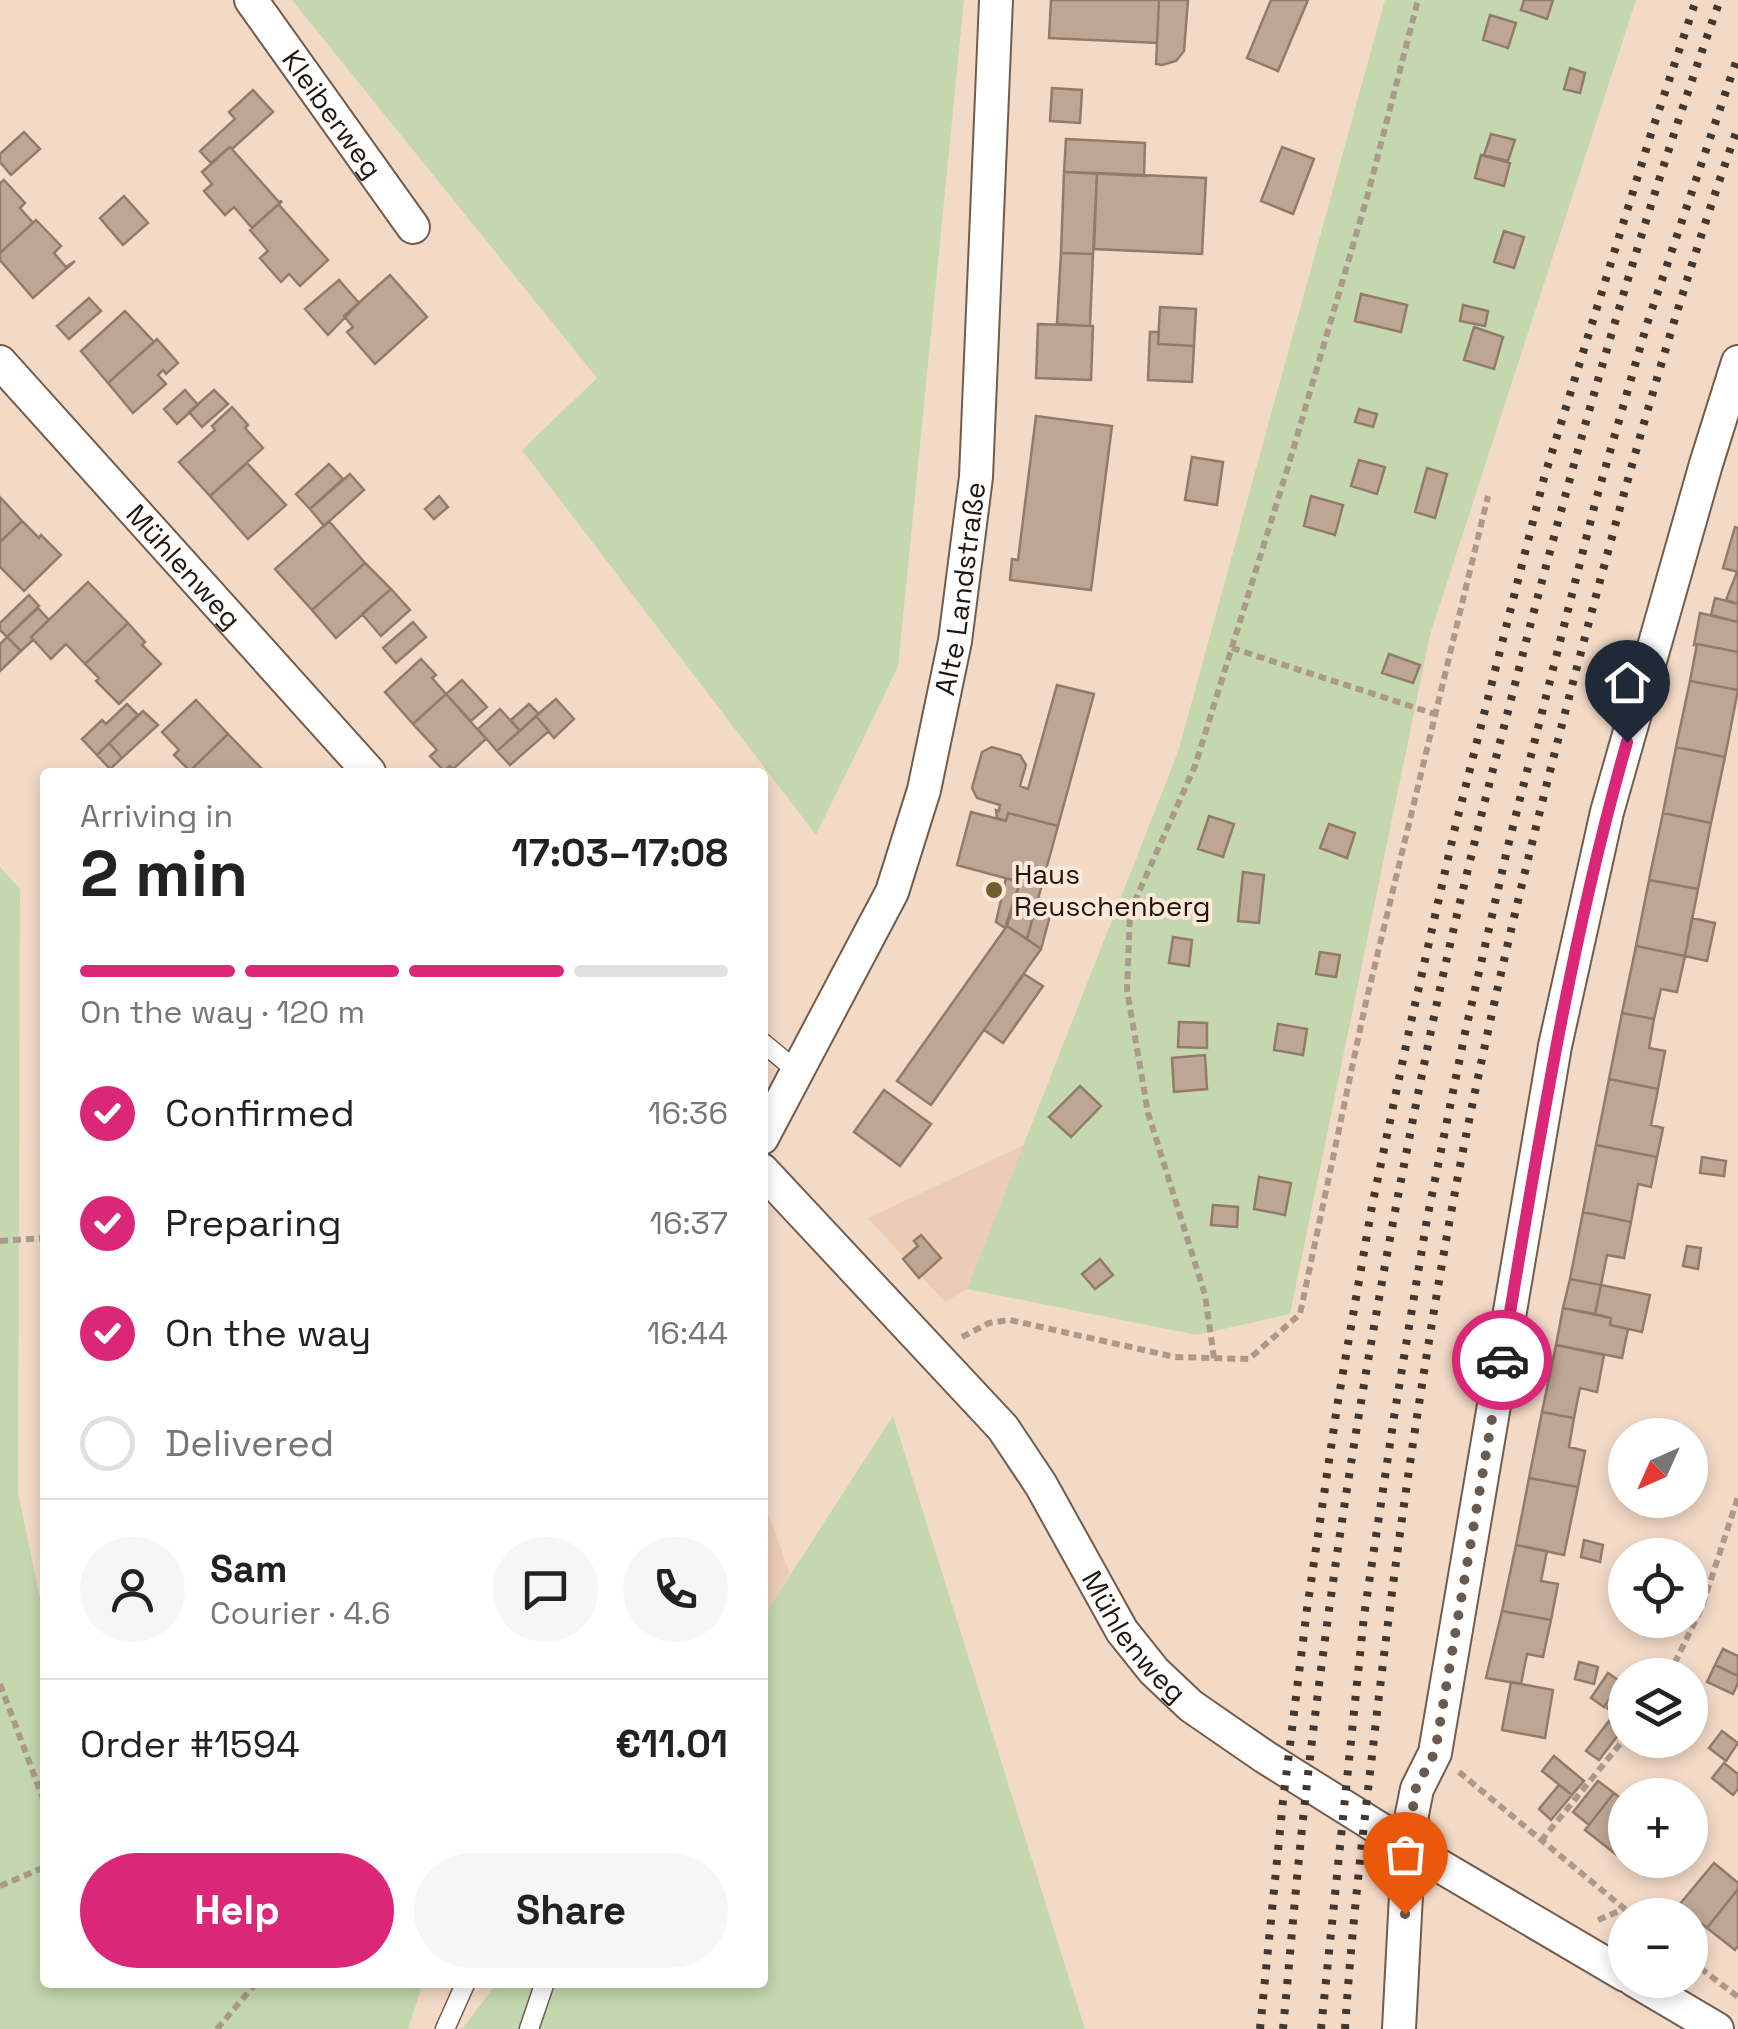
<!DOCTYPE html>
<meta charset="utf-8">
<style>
:root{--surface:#fff;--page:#f6f6f6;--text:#222;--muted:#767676;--line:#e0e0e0;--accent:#db2777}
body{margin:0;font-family:"Space Grotesk",sans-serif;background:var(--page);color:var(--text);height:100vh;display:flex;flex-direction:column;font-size:38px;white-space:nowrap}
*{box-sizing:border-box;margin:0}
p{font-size:32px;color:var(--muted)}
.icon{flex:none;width:55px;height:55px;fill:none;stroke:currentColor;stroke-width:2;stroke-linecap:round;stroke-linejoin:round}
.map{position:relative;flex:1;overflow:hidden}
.side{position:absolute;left:40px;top:768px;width:728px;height:1220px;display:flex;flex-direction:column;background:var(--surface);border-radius:10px;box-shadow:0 5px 15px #0003}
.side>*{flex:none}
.needle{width:65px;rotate:225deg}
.fabs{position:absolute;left:1608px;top:1418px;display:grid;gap:20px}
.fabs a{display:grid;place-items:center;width:100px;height:100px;border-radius:50%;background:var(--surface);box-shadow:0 5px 15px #0003;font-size:50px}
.pin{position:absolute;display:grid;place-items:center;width:85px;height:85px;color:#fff;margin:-102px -42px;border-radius:50% 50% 50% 0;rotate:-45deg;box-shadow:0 0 10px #0007}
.pin .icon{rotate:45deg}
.courier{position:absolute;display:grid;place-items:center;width:100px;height:100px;margin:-50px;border:8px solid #db2777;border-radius:50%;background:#fff;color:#222;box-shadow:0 2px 12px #0007}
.summary em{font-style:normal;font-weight:700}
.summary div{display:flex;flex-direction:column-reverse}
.summary{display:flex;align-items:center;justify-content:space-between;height:170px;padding:0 40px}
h1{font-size:65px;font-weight:700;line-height:75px}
.bar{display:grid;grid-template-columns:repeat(4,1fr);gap:15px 10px;align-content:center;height:120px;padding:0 40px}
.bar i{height:12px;border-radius:8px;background:var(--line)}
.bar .active{background:var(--accent)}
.bar p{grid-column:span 4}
.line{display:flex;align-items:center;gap:25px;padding:0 40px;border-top:2px solid var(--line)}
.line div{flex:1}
.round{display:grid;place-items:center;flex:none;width:105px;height:105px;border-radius:52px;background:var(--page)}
ol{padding:0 40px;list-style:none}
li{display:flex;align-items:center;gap:30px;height:110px}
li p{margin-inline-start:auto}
li .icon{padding:10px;border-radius:50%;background:var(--accent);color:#fff;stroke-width:4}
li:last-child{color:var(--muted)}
li i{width:55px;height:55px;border:5px solid var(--line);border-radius:50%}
.primary-button{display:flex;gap:20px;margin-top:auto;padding:20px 40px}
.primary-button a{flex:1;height:115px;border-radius:60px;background:var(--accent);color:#fff;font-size:40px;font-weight:700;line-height:115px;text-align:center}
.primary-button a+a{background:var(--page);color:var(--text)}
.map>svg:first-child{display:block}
</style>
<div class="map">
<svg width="1738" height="2029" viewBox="0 0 1738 2029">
<rect width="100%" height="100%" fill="#f3dac7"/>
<!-- built -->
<path fill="#ecccb5" d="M1024 1145 967 1289 945 1302 868 1218Z
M763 1498 790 1574 763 1617H762Z"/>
<!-- green -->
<path fill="#c4d7af" d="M292 0H964L898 667 816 835 522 450 597 378Z
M1385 0H1636L1430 635 1290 1314 1197 1335 967 1289 1178 752Z
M0 867 20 889 18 1493 45 1622V1982L423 1983 408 2029H0Z
M893 1416 1085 2029H462L497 1983 762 1982 763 1617Z"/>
<!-- building -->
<path fill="#bea694" stroke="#927b6a" stroke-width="2.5" d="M1051 0H1159L1157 43 1049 38Z
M1159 0H1188L1184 51 1176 61 1162 65 1156 64Z
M1271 0H1308L1278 71 1247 58Z
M1524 0H1553L1547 19 1521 10Z
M1490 15 1516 23 1508 48 1483 40Z
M1570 68 1585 73 1580 93 1564 89Z
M1052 88 1082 90 1080 123 1050 121Z
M253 90 273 112 232 149 230 147 211 163 200 151 235 119 229 112Z
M24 132 40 149 11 175 0 162V154Z
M1491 134 1515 140 1508 161 1484 155Z
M1066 139 1145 143 1144 176 1064 172Z
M230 147 279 202 282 201 252 228 234 207 225 215 204 191 212 184 202 172Z
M1282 147 1314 159 1293 214 1261 201Z
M1481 155 1510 163 1504 186 1475 178Z
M1064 172 1097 173 1093 254 1061 253Z
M1097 173 1206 178 1202 254 1094 249Z
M4 180 25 203 20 208 33 223 0 253V183Z
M124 196 148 223 123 245 100 218Z
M281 202 279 205 328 260 300 286 289 274 281 282 260 258 268 251 250 230Z
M36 220 61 246 54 253 66 267 75 261 33 298 0 260V253Z
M1504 231 1524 237 1514 268 1494 262Z
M1061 253 1093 254 1090 326 1057 324Z
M390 275 427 317 375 364 347 332 353 327 344 316Z
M339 280 359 303 328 335 305 309Z
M1361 294 1407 305 1401 332 1355 321Z
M89 298 101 311 69 339 57 326Z
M1463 305 1488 311 1485 326 1460 321Z
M1160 307 1196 309 1194 346 1158 344Z
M125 311 154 342 108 383 81 351Z
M1038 324 1093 326 1091 380 1036 378Z
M1474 327 1503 337 1494 369 1464 360Z
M1150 332H1159L1158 344 1194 346 1192 382 1148 380Z
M157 339 178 363 166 374 163 370 158 375 166 384 133 413 108 383Z
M185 390 198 405 177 424 164 409Z
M214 390 228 404 202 427 189 412Z
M232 407 248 425 245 428 263 448 210 496 179 462 215 430 212 426Z
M1359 409 1377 414 1373 427 1355 422Z
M1036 416 1112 426 1091 590 1010 580 1012 559 1018 560Z
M1192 457 1223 462 1217 505 1185 500Z
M1359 460 1385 467 1377 494 1351 486Z
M247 463 286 505 248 539 210 496Z
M329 464 343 479 310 509 296 494Z
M1427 468 1447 474 1435 518 1415 512Z
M350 474 364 490 324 526 310 509Z
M439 496 448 507 434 519 425 509Z
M1311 496 1343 505 1335 535 1304 526Z
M0 497 22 521 0 542Z
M22 521 39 538 41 535 61 555 24 591 0 567V542Z
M329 521 365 563 312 610 275 569Z
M1735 527 1738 528V572L1723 568Z
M365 563 391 589 336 638 312 610Z
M1737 572H1738V604L1726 600Z
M88 582 128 623 85 664 66 644 51 659 31 637Z
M391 589 410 610 381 636 362 614Z
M29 595 39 606 7 637 0 630V623Z
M1715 598 1738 604V622L1711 615Z
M38 608 49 620 31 637 33 640 21 651 7 637Z
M1700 613 1738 622V652L1697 644 1694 645Z
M413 622 426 637 396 663 383 648Z
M128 623 145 642 142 645 161 664 119 704 96 681 99 678 85 664Z
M7 637 21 651 0 671V644Z
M1697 644 1738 652V690L1690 681Z
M1389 654 1420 665 1413 683 1382 673Z
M421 659 436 675 432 678 446 694 413 724 385 692Z
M462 680 487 707 471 721 446 694Z
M1690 681 1738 690 1725 757 1676 747Z
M1057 685 1094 694 1058 826 1008 813 1006 821 997 818 996 810 999 811 1000 805 977 798 972 788 982 752 992 747 1020 755 1026 765 1020 786 1028 789Z
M446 694 486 739 453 769 450 766 444 771 430 756 437 750 413 724Z
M556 699 574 719 554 738 536 716Z
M196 700 228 734 190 771 174 755 179 750 162 732Z
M127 704 138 715 97 755 82 739 102 720 106 724Z
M529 704 539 714 520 731 511 720Z
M500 709 520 731 497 751 478 729Z
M143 711 158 725 122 758 109 743Z
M536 716 549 731 510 765 497 751Z
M228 734 261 768 257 772H189Z
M109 743 122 758 110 769 97 755Z
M1676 747 1725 757 1711 823 1663 813Z
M971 812 1006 821 1008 813 1058 826 1027 939 1007 926 1020 882 957 865Z
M1663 813 1711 823 1698 889 1649 880Z
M1209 816 1234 824 1223 857 1198 849Z
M1329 824 1355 833 1347 858 1320 848Z
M1243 872 1264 875 1259 923 1238 921Z
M1006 878 1020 882 1005 928 996 922Z
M1649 880 1698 889 1685 956 1636 946Z
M1037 901 1053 905 1041 949 1027 939Z
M1692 918 1715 923 1707 961 1685 956Z
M1007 926 1041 949 931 1105 897 1081Z
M1173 937 1192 940 1189 966 1169 963Z
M1636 946 1685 956 1677 992 1661 989 1654 1019 1622 1013Z
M1320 952 1340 955 1336 977 1316 974Z
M1024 974 1043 986 1003 1043 984 1030Z
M1622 1013 1654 1019 1649 1048 1665 1051 1658 1089 1609 1079Z
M1179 1022 1207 1023V1048L1178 1047Z
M1278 1024 1307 1029 1303 1055 1274 1050Z
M1205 1055 1207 1089 1174 1092 1172 1058Z
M1609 1079 1658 1089 1651 1125 1663 1128 1657 1157 1596 1145Z
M1080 1086 1101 1106 1071 1137 1049 1117Z
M884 1090 931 1124 900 1166 854 1132Z
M1596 1145 1657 1157 1651 1187 1638 1184 1631 1222 1583 1212Z
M1702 1157 1726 1161 1724 1176 1700 1173Z
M1259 1177 1291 1183 1285 1215 1254 1209Z
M1213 1205 1238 1207 1237 1227 1211 1225Z
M1583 1212 1631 1222 1624 1258 1607 1255 1601 1285 1570 1279Z
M921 1235 941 1258 919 1278 903 1259 918 1246 914 1241Z
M1687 1246 1701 1248 1698 1269 1683 1266Z
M1100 1259 1113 1275 1095 1289 1082 1274Z
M1570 1279 1601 1285 1595 1314 1563 1308Z
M1601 1285 1650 1295 1642 1332 1610 1325 1611 1318 1595 1314Z
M1563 1308 1611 1318 1610 1325 1628 1329 1622 1358 1556 1345Z
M1556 1345 1604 1355 1597 1392 1580 1388 1574 1418 1542 1412Z
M1542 1412 1574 1418 1569 1447 1585 1451 1578 1487 1529 1478Z
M1529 1478 1578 1487 1564 1555 1516 1545Z
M1584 1540 1603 1545 1600 1562 1581 1557Z
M1516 1545 1547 1551 1541 1581 1558 1584 1551 1620 1502 1611Z
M1502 1611 1551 1620 1543 1657 1527 1654 1521 1684 1486 1678Z
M1723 1649 1738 1656V1676L1715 1665Z
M1579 1662 1598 1667 1594 1684 1575 1679Z
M1715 1665 1738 1676V1683L1733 1694 1707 1682Z
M1608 1673 1621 1682 1604 1707 1591 1698Z
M1511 1682 1553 1690 1545 1738 1502 1730Z
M1619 1689 1625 1693 1624 1718 1607 1708Z
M1609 1721 1622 1730 1599 1760 1586 1751Z
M1722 1731 1738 1743 1726 1761 1709 1748Z
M1554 1756 1584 1781 1572 1795 1542 1771Z
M1724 1763 1738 1774V1789L1733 1795 1712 1778Z
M1598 1781 1614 1793 1589 1825 1573 1812Z
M1559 1785 1572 1795 1551 1820 1539 1809Z
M1614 1793 1625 1802V1860H1646L1637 1871 1585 1830Z
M1714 1863 1738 1883V1889L1707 1928 1679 1905Z
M1738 1889V1946L1735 1950 1707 1928Z"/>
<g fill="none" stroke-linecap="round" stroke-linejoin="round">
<!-- service casing -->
<g stroke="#725c4c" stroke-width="21">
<path id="service" d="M762 1042 797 1071
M445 2029 466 1982
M529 2029 545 1982"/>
</g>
<!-- minor casing -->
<g stroke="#725c4c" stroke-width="36">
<g id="minor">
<path id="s1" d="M251 0 413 227"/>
<path id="s2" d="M0 362 369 772"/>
<path id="s3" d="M762 1138 892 892 924 790 955 641 976 477 996 0"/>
<path id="s4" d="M762 1170 1003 1428 1041 1485 1122 1631 1154 1671 1191 1706 1265 1757 1428 1859 1625 1975"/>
<path d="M1412 1814 1417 1789 1435 1753 1555 1046 1607 812 1706 464 1738 362"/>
<path d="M1634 1980 1717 2029"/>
<path d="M1399 2029 1407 1876"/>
</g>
</g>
<!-- path -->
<path stroke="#ac998a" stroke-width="6" stroke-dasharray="8 5" stroke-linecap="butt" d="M1232 648 1435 714
M0 1241 45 1238
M962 1337 989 1323 1010 1320 1175 1357 1249 1359 1300 1314 1365 1006 1488 496
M1214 1358 1205 1295 1148 1113 1127 990 1130 912 1195 766 1288 467 1368 194 1418 0
M1669 1675 1702 1607 1738 1497
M0 1684 45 1804
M1459 1772 1632 1915
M1541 1841 1625 1738
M0 1886 45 1867
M1598 1920 1624 1909
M1690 1960 1738 1997
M217 2029 257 1982"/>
<!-- service -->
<use href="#service" stroke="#fff" stroke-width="18"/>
<!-- minor -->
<use href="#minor" stroke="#fff" stroke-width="32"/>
<!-- rail -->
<path stroke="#43382f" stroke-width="8" stroke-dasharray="5 10" stroke-linecap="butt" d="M1260 2029 1283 1801 1307 1609 1337 1407 1372 1206 1411 1022 1454 832 1544 478 1650 137 1696 0
M1283 2029C1290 1956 1296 1883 1304 1810 1333 1547 1378 1285 1432 1026 1460 893 1495 762 1529 630 1585 418 1646 207 1720 0
M1321 2029 1364 1616 1394 1417 1427 1219 1465 1033 1508 846 1596 500 1647 324 1738 56
M1345 2029C1351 1935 1362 1841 1373 1747 1393 1572 1418 1397 1449 1224 1482 1044 1525 866 1571 690 1621 500 1673 311 1738 127"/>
<!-- minor-bridge casing -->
<g stroke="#725c4c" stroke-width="36" stroke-linecap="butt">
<path id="minor-bridge" d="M1407 1876 1412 1814"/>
</g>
<!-- minor-bridge -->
<use href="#minor-bridge" stroke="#fff" stroke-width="32"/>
</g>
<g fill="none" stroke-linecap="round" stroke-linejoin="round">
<!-- done -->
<path stroke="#695b4f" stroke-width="10" stroke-dasharray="0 18" d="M1405 1914 1412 1814 1416 1788 1435 1752 1502 1360"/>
<!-- route -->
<path stroke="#db2777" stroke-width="12" d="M1502 1360C1537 1153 1569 944 1627 742"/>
</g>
<!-- markers -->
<circle fill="#745d2d" stroke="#fde8d9" stroke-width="4" cx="994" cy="890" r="10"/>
<g text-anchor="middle" stroke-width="8" stroke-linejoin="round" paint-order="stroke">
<!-- street labels -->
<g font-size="28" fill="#1e160f" stroke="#fde8d9">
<text dy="10" stroke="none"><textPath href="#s1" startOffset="140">Kleiberweg</textPath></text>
<text dy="10" stroke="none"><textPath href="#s2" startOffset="275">Mühlenweg</textPath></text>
<text dy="10" stroke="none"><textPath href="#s3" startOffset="590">Alte Landstraße</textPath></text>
<text dy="10" stroke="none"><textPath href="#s4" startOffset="600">Mühlenweg</textPath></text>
</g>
<!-- poi labels -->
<g font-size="28" fill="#1e160f" stroke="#fde8d9" text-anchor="start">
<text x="1014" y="884">Haus<tspan x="1014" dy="32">Reuschenberg</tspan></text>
</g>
</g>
</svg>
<div class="fabs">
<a><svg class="needle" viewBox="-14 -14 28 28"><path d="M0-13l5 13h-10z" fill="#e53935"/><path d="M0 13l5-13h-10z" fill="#767676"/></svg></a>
<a><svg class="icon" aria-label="locate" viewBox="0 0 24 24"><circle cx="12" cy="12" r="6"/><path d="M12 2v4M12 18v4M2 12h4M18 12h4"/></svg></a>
<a><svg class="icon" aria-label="layers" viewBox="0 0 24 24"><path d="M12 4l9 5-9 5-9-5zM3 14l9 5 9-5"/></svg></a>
<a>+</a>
<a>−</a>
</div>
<div class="pin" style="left:1405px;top:1914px;background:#ea580c"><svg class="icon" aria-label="bag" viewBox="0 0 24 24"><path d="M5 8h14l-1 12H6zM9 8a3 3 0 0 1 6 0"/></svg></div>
<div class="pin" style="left:1627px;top:742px;background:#1f2937"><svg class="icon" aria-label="home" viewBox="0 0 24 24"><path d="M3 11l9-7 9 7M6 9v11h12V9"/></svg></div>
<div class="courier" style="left:1502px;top:1360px"><svg class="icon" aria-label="car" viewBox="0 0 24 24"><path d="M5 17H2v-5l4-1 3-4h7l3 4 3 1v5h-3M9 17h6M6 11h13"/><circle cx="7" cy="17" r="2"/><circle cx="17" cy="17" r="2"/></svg></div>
<section class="side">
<div class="summary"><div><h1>2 min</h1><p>Arriving in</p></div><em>17:03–17:08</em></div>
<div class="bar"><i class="active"></i><i class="active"></i><i class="active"></i><i></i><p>On the way · 120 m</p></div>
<ol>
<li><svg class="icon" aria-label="check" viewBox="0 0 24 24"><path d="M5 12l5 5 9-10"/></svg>Confirmed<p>16:36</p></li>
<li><svg class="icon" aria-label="check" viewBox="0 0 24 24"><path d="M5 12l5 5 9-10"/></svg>Preparing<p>16:37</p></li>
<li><svg class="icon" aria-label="check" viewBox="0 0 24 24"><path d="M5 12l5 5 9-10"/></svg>On the way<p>16:44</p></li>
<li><i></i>Delivered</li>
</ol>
<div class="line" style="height:180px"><a class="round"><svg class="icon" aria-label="person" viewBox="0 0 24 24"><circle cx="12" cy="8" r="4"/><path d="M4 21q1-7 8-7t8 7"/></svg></a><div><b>Sam</b><p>Courier · 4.6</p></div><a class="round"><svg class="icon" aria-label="chat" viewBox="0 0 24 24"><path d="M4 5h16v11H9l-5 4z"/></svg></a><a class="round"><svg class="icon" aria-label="phone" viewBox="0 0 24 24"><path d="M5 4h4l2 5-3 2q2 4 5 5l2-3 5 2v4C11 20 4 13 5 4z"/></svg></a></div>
<div class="line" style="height:130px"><div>Order #1594</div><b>€11.01</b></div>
<div class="primary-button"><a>Help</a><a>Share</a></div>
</section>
</div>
